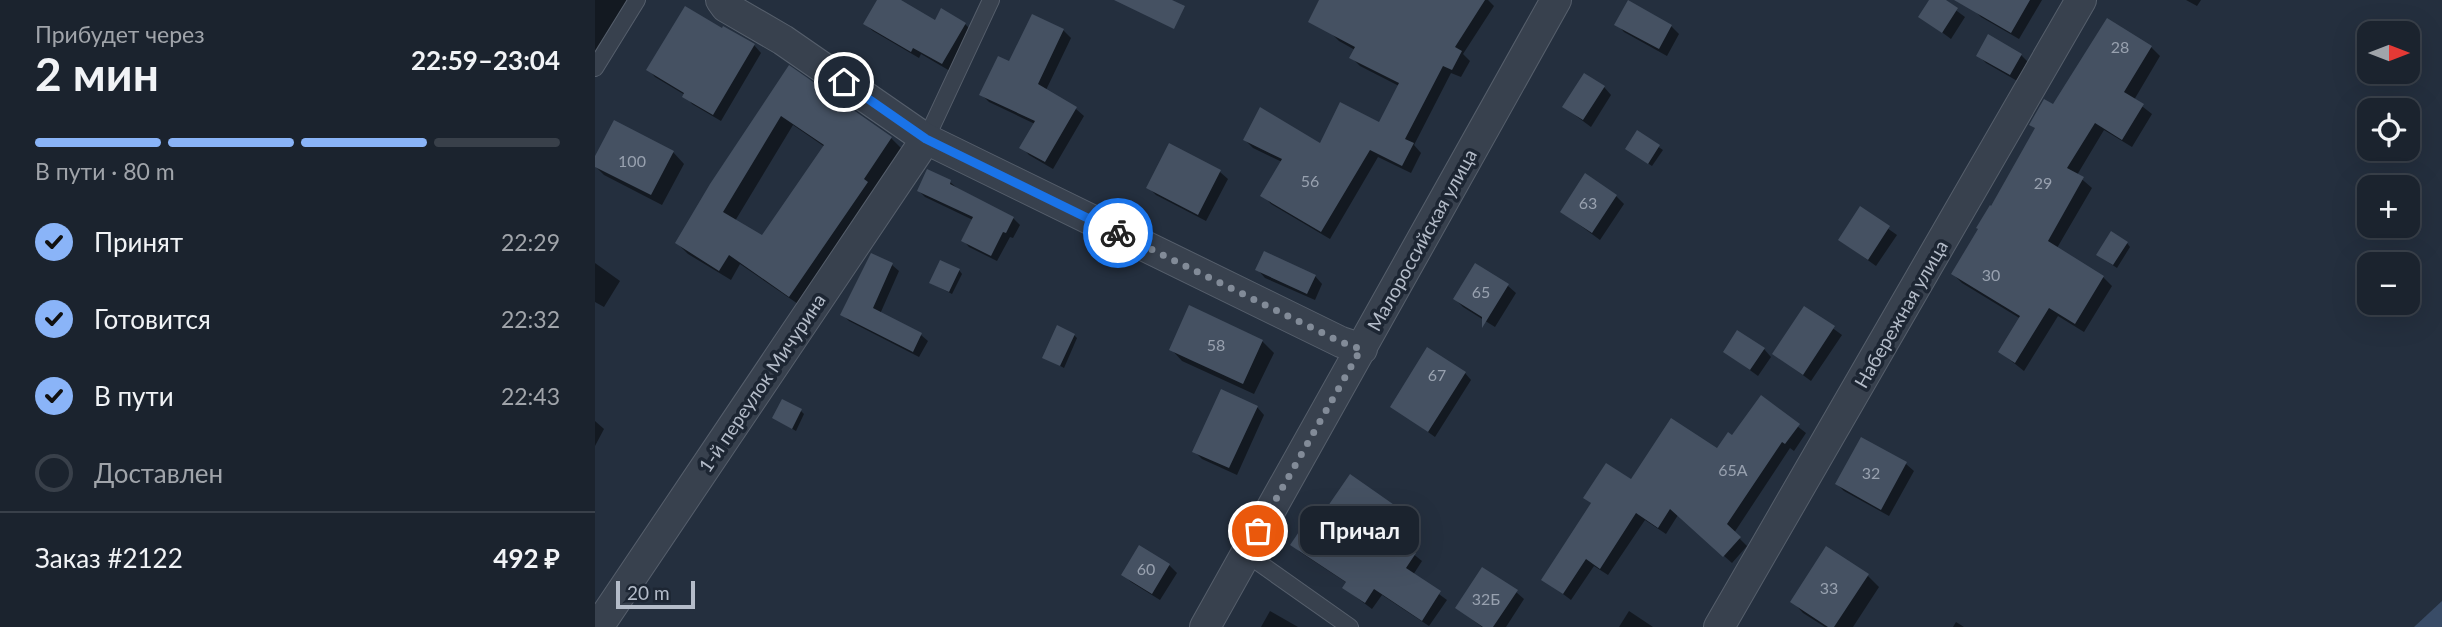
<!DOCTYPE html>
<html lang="ru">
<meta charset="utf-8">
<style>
:root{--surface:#1b232e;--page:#282f3a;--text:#f1f3f6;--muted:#a0a4aa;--line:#39404a;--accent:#8ab4f8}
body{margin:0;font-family:Lato,sans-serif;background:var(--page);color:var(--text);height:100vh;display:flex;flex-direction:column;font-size:26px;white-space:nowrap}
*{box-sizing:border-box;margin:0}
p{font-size:23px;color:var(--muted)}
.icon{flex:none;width:38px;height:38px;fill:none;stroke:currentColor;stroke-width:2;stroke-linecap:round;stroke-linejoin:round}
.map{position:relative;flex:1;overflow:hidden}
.drawer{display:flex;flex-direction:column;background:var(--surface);width:595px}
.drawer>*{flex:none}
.needle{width:46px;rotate:90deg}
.buttons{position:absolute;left:1762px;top:21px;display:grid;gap:14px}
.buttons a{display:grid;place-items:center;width:63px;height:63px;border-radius:14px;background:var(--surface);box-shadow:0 7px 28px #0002,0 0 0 2px var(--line);font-size:35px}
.scale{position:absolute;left:21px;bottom:18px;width:79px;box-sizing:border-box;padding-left:7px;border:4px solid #b4bcc9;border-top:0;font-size:19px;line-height:24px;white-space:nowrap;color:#b4bcc9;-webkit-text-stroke:5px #1d2633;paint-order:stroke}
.pin{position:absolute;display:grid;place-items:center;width:60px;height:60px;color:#fff;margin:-30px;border:4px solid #fff;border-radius:50%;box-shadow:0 2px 7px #0007}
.courier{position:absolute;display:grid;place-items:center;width:70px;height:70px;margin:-35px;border:5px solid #1a73e8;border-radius:50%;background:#fff;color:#222;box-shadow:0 2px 9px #0007}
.bubble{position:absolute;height:49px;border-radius:14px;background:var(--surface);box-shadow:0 7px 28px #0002,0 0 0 2px var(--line);font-size:23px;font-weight:700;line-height:49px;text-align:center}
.summary em{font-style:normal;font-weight:700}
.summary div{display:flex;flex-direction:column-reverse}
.summary{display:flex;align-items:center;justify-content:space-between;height:119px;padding:0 35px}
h1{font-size:46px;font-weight:700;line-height:52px}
.bar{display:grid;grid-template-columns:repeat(4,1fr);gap:10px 7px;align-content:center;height:84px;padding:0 35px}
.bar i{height:9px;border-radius:5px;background:var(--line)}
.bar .active{background:var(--accent)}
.bar p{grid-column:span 4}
.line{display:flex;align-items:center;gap:18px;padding:0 35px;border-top:2px solid var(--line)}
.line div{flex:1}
ol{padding:0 35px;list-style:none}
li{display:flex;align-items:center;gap:21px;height:77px}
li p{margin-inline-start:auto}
li .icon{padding:7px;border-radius:50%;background:var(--accent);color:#111;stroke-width:4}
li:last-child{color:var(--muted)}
li i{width:38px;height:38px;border:4px solid var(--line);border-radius:50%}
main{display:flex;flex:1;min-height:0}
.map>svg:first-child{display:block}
</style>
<main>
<section class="drawer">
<div class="summary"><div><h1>2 мин</h1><p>Прибудет через</p></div><em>22:59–23:04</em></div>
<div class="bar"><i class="active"></i><i class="active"></i><i class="active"></i><i></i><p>В пути · 80 m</p></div>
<ol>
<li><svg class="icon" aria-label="check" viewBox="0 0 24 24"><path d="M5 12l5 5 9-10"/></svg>Принят<p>22:29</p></li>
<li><svg class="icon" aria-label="check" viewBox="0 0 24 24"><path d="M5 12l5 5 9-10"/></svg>Готовится<p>22:32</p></li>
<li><svg class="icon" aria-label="check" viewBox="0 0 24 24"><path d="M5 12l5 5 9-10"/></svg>В пути<p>22:43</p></li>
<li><i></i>Доставлен</li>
</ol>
<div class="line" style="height:91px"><div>Заказ #2122</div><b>492 ₽</b></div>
</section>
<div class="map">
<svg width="1847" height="627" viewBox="0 0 1847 627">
<rect width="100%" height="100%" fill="#242f3e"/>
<!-- water -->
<path fill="#394c67" d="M1847 601V627H1819Z"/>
<!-- shadow -->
<path fill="#0007" fill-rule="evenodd" d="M0 0H39L0 53Z
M284 0H303L340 22 370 24 378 32 355 71 326 54 324 58 278 31 270 24Z
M752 0H893L899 6 868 54 875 61 866 77 856 73 819 145 826 153 816 173 783 157 735 239 676 204 668 195 687 162 658 148 650 140 725 145 785 125 804 86 765 66 756 57 760 50 744 41 736 33Z
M1336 0H1347L1370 17 1356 39 1325 16Z
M1384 0H1447L1424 39 1386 17 1378 9Z
M1591 0H1606L1602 6Z
M1033 3 1076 26 1084 34 1072 56 1029 32 1022 24Z
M127 30 159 45 166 53 126 121 97 104 90 95 60 77 53 69Z
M468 30 476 38 451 90 481 109 489 116 458 169 434 155 427 147 440 124 394 102 386 94 415 64Z
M1394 37 1426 55 1434 63 1424 82 1391 63 1383 55Z
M1556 47 1565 56 1539 100 1557 114 1537 147 1509 130 1482 175 1497 188 1462 248 1508 277 1517 286 1489 332 1463 316 1429 371 1405 352 1426 319 1367 283 1358 274 1458 107Z
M195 68 296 138 307 149 206 306 145 264 136 280 93 254 82 243ZM198 125 230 147 168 238 140 221Z
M1009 87 1016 95 996 127 969 107Z
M1043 133 1068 150 1057 166 1036 152Z
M575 146 625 172 633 179 611 221 561 195 553 187Z
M78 152 89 164 67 205 9 175 0 166V160Z
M355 182 362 188 418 218 425 225 418 238 415 237 402 261 374 247 368 240 378 220 330 197 324 191Z
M1021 196 1029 204 1005 240 967 212Z
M1265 209 1302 235 1281 266 1245 240Z
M1532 243 1535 247 1522 268 1507 258Z
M0 263 25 281 9 307 0 302Z
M297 265 304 271 285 314 326 335 333 341 324 357 254 321 247 314Z
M881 266 913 286 921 293 900 327 868 307 860 299Z
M364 270 367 274 357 294 336 283Z
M663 270 720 276 727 284 720 300 670 278Z
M595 308 667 341 679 353 659 394 587 361 576 349Z
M1210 308 1247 335 1216 381 1179 354Z
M479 335 482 338 469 368 449 357Z
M1169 349 1176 357 1163 376 1130 352Z
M870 373 876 380 840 437 798 407Z
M1166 398 1211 433 1199 451 1195 448 1139 533 1152 546 1137 563 1083 515 1071 534 1050 520 1013 575 999 566 976 600 948 579 997 504 991 498 1122 451 1137 437Z
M662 407 669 415 642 475 607 459 599 451Z
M206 411 209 414 201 431 179 418Z
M0 421 9 429 0 446Z
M1266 439 1311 464 1319 471 1294 516 1249 491 1242 484Z
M814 517 821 525 807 545 827 561 818 575 852 600 834 626 787 595 777 609 749 588 752 583 705 552 698 545 725 521Z
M574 565 582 573 565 600 536 582 528 574Z
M1273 576 1284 587 1258 627H1230L1208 613 1197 601Z
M921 592 929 599 911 627H887L862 608Z
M675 611 703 627H666Z
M1034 611 1058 627H1024Z
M1361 622 1369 627H1358Z"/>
<!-- building -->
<path fill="#455162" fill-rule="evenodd" d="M282 0H306L340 20 346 8 371 23 347 64 318 48 316 52 268 24Z
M519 0H577L590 6 579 29Z
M724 0H890L860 47 867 51 857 70 848 66 810 139 819 143 807 166 775 150 726 232 665 196 687 159 648 140 665 107 725 143 745 102 784 122 804 83 754 58 760 47 713 22Z
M1033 0 1077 25 1064 49 1019 25Z
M1334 0H1351L1363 8 1347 33 1323 17Z
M1359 0H1435L1416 33Z
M90 6 127 28 128 26 160 44 118 115 87 97 89 93 51 70Z
M437 14 469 29 443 84 482 107 450 162 424 148 440 121 384 95 403 56 414 61Z
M1512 18 1557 46 1529 92 1549 104 1527 140 1500 123 1472 168 1489 177 1453 241 1509 276 1480 324 1454 308 1420 363 1403 352 1425 316 1356 274 1383 229 1381 228 1395 205 1396 206 1440 128 1434 125 1449 99 1458 104Z
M1393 34 1427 54 1415 75 1381 56Z
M194 65 297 137 269 179 273 182 194 297 134 255 124 271 80 243 115 184ZM186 116 229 145 167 235 128 212Z
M989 73 1010 86 988 120 967 107Z
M19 120 79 151 56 195 0 167V156Z
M1042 130 1065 145 1053 164 1030 149Z
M574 143 626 170 603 215 551 188Z
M332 169 356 180 355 184 419 217 411 233 408 232 396 256 366 241 378 217 322 191Z
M990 173 1022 195 997 233 965 212Z
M1265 206 1295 226 1273 260 1243 240Z
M1516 231 1533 242 1518 265 1501 255Z
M669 251 721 275 712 294 660 270Z
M276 253 298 263 278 308 327 333 318 352 245 315Z
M345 260 365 269 354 292 334 283Z
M880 263 914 284 887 328V317L858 299Z
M594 305 668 340 648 384 574 350Z
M1209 306 1240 326 1208 375 1177 354Z
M462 325 480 334 465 366 447 358Z
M1142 330 1170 348 1155 370 1128 352Z
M832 347 871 372 833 432 795 407Z
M626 389 663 406 634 468 597 452Z
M1166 395 1205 424 1190 444 1187 442 1132 524 1146 537 1128 557 1075 509 1063 528 1041 513 1005 569 991 559 968 594 946 580 996 503 988 498 1011 463 1036 479 1076 418 1122 448 1133 432 1137 435Z
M187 399 207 409 197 429 177 418Z
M1266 437 1312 462 1286 510 1240 484Z
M755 474 815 516 800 539 821 553 811 568 846 591 827 621 779 589 770 603 747 588 751 582 695 545 716 514 724 519Z
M544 545 575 564 557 594 526 575Z
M1231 546 1274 574 1239 627H1233L1195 602Z
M887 567 923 590 898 627H888L860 608Z"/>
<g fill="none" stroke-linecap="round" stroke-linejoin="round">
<!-- service casing -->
<g stroke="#565f6c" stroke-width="18">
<path id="service" d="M0 68 42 0
M331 139 396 0
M650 553 755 627"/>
</g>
<!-- minor casing -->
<g stroke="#565f6c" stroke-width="32">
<path id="minor" d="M126 0 131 7 188 40 331 139 746 342 767 349
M3 627 331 139
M610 627 961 0
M1124 627 1486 0"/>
</g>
<!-- service -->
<use href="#service" stroke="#38414e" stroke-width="16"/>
<!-- minor -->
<use href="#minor" stroke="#38414e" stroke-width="30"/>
</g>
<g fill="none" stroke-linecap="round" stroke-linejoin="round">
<!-- done -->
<path stroke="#828b98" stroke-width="7" stroke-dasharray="0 12.6" d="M523 233 746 342 766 349 663 531"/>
<!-- route -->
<path stroke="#1a73e8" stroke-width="9" d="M249 82 331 139 523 233"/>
</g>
<g text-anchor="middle" stroke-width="7" stroke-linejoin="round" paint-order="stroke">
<!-- number labels -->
<g font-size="16" fill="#98a1af">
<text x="1525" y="53">28</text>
<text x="37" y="167">100</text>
<text x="715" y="187">56</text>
<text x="1448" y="189">29</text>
<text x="993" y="209">63</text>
<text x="1396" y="281">30</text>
<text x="886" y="298">65</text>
<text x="621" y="351">58</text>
<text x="842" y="381">67</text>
<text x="1138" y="476">65А</text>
<text x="1276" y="479">32</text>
<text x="551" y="575">60</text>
<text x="1234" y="594">33</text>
<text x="891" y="605">32Б</text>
</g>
<!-- street labels -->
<g font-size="19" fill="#b4bcc9" stroke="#1d2633">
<text transform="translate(827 240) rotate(-61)" y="7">Малороссийская улица</text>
<text transform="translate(1306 314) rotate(-60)" y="7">Набережная улица</text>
<text transform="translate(167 383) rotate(-56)" y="7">1-й переулок Мичурина</text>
</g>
</g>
</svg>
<div class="buttons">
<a><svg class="needle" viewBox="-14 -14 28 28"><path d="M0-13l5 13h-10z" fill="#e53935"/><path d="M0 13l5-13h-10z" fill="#a0a4aa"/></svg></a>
<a><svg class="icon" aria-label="locate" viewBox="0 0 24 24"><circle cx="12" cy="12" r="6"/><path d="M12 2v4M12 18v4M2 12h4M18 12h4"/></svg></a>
<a>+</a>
<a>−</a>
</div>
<div class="scale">20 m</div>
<div class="pin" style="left:663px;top:531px;background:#ea580c"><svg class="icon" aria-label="bag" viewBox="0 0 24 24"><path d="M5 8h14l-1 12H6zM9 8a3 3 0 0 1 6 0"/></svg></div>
<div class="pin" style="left:249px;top:82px;background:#1f2937"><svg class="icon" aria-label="home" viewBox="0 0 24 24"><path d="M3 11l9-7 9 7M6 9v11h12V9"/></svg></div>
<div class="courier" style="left:523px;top:233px"><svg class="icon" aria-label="bike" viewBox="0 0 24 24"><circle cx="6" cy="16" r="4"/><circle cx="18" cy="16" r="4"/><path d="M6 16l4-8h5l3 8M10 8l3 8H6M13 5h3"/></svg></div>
<div class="bubble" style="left:705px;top:506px;width:119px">Причал</div>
</div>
</main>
